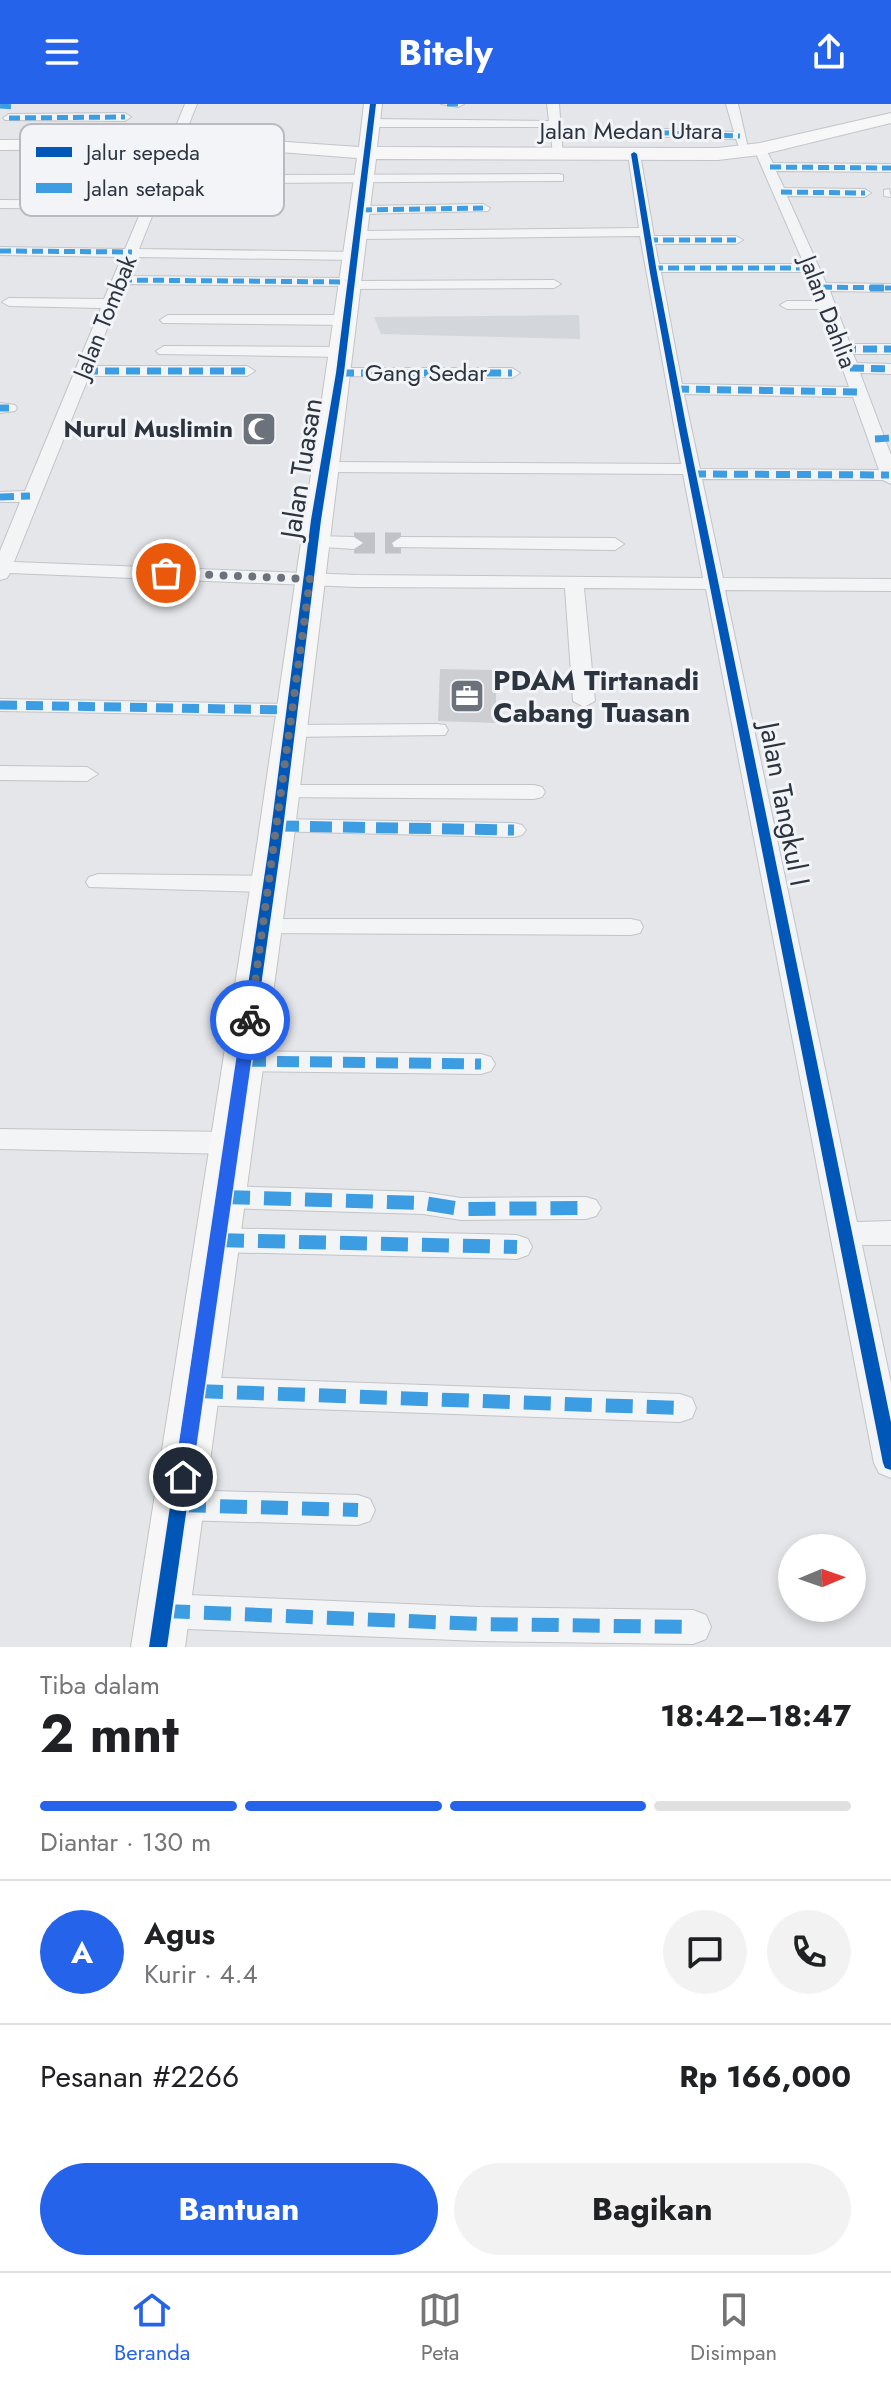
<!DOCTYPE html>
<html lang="id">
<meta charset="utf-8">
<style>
:root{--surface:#fff;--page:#f2f2f2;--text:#202124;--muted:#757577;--line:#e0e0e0;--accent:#2563eb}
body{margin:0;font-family:Jost,sans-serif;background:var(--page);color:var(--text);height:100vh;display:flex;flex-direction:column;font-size:30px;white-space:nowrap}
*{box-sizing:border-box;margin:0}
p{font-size:26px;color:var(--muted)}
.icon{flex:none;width:44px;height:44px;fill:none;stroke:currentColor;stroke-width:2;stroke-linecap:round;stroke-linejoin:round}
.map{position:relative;height:1543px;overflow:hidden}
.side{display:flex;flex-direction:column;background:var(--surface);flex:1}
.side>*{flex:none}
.needle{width:52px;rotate:88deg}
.controls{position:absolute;left:778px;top:1430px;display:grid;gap:16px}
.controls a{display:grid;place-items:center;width:88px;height:88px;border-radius:50%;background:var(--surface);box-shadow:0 4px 12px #0003;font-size:40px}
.pin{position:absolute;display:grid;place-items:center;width:68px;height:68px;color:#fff;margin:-34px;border:4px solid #fff;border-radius:50%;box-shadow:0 2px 8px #0007}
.courier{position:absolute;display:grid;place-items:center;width:80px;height:80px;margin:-40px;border:6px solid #2563eb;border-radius:50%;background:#fff;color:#222;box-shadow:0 2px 10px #0007}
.headline em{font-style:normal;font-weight:700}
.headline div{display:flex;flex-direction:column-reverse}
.headline{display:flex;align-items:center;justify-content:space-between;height:136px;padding:0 40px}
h1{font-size:52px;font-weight:700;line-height:60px}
.bar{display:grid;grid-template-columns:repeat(4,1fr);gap:12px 8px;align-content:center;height:96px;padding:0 40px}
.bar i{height:10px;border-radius:6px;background:var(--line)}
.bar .current{background:var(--accent)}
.bar p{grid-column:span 4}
.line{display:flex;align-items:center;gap:20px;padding:0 40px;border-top:2px solid var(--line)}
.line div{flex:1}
.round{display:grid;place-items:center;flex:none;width:84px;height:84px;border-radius:42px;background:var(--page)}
.primary-button{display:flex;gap:16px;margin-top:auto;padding:16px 40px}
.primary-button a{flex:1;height:92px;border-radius:48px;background:var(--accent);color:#fff;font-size:32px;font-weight:700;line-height:92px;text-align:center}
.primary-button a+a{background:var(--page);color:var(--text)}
header{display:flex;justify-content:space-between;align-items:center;height:104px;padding:0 40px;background:var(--accent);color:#fff;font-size:36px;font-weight:700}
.tabs{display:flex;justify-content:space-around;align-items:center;height:112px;border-top:2px solid var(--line);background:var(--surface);font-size:22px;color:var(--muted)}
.tabs a{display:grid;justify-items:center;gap:4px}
.tabs .current{color:var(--accent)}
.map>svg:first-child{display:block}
</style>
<header><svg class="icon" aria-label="menu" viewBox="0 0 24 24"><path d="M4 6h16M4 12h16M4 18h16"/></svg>Bitely<svg class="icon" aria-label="share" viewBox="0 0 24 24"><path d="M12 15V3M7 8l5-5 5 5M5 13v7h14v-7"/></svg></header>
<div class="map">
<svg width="891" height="1543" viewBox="0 0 891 1543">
<rect width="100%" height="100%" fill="#e4e6e9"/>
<!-- built -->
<path fill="#d3d6db" d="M579 211 580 235 381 230 374 213Z"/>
<!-- building -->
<path fill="#ccced1" d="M440 565 496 566V619L438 617Z"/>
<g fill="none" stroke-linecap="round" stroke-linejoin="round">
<!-- street-tunnel -->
<path stroke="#bfc2c7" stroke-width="21" stroke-dasharray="21 10" stroke-linecap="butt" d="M354 439H401"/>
<!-- street casing -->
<g stroke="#c2c4c7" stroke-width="2">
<path id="street" d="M185 0H197L139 145 355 148 362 152 355 156 136 153 128 172 351 174 357 177 554 176 561 180 554 184 351 185 345 182 125 180 92 262H247L255 267 247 272H89L14 458 357 471 703 474 683 370 325 368 316 363 325 358 681 360 640 132 358 135 351 131 358 127 639 124 628 50 634 46 640 50 654 132H736L743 136 736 140H655L659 160H804L754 45 756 42H764L773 59 891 60V68L776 67 784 84 865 85 871 89 865 93 787 92 826 179 891 180V188L830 187 850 240H891V250H853L857 259 891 260V270L860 269 891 351V380L883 376 702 375 723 474 891 475V487L725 486 857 1118 891 1117V1141H862L891 1279V1374L879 1369 874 1359 706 485 584 484 595 597 584 603 573 597 565 484 357 483 10 469 7 474 0 476V447L20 398H0V388L25 387 101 204 9 202 2 198 9 194 104 195 122 153 0 151V143L125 145 142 105 0 104V96L145 97 155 72H100L94 68 100 64H159ZM661 168H807L819 197H787L780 201 787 205H822L849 283 682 280ZM684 290 853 293 879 366 700 365Z
M441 0H464L458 3Z
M547 0H559L563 53 553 50 550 23H371L365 19 371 15 549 17Z
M726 0H738L749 48H741L736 35 642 32 636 28 642 24 734 28Z
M9 10 125 9 131 13 125 17 5 16 3 14Z
M559 70 563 71V77L261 79 255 75 261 71Z
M889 85 891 93 884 92V86Z
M483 100 490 104 488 107 361 110 354 106 361 102Z
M168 211H346L354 216 346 221 163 219 160 216Z
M164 242 342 243 350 248 342 253 159 250 156 247Z
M340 264H512L520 269 512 274 334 272V266Z
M0 299 15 301 17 304 15 307 0 309Z
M314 432 354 433 363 439 354 445 307 442 305 438Z
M401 433 615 434 624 440 615 446 394 443 392 439Z
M0 595 290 600 301 606 290 612 0 607Z
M437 620 445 621 448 626 445 631 288 633 277 627 288 621Z
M0 662 87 663 98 670 87 677 0 676Z
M282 681H534L542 683 545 688 542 693 534 695 274 693 271 688 274 683Z
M277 715 514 719 522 721 526 726 522 731 514 733 269 727 265 722 269 717Z
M98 770 268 772 277 775 280 780 277 785 268 788 89 783 86 778 89 773Z
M262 815H631L640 817 643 823 640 829 631 831 253 829 250 823 253 817Z
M244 947 481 950 491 953 495 960 491 967 481 970 244 967 234 964 231 957 234 950Z
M0 1025 231 1028 241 1032 245 1039 241 1046 231 1050 0 1045Z
M223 1082 423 1088 461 1094 586 1093 596 1096 601 1104 596 1112 586 1115 461 1116 423 1110 223 1104 213 1101 208 1093 213 1085Z
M217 1124 517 1131 528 1135 532 1143 528 1151 517 1155 217 1148 206 1144 202 1136 206 1128Z
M196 1273 680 1290 692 1294 696 1304 692 1314 680 1318 196 1301 185 1297 180 1287 185 1277Z
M179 1386 358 1391 370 1395 375 1406 370 1417 358 1421 179 1416 167 1412 162 1401 167 1390Z
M163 1490 480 1503 693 1506 706 1511 711 1523 706 1535 693 1540 480 1537 163 1524 150 1519 145 1507 150 1495Z"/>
</g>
<!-- secondary casing -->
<g stroke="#c2c4c7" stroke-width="2">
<path id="secondary" d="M364 0H382L377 43 718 44 760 39 891 9V19L760 51 718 56 376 55 293 741 185 1543H131L257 741 357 54 229 44 0 46V36L229 34 359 43Z"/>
</g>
<!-- street -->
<use href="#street" fill="#f3f4f5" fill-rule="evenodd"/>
<!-- secondary -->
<use href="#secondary" fill="#f7f7f7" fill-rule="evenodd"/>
<!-- quiet-far4 -->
<path stroke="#3d9de3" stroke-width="5" stroke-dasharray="11 5" stroke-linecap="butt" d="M447 0H458
M0 2 16 3
M9 14 125 13
M642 28 740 32
M770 63 891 64
M100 68H165
M781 88 865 89
M361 106 483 104
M647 136H736
M0 147 132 148
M652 164H811
M121 176 351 178
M821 183 891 184"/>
<!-- quiet-far3 -->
<path stroke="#3d9de3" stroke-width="7" stroke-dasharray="14 7" stroke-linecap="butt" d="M870 184H891
M842 245H891
M850 264 891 265
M84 267H247
M340 269H512
M675 285 859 288
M0 304H9
M875 335 891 334
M692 370 889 371
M0 393 30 392"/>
<!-- quiet-far2 -->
<path stroke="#3d9de3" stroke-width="9" stroke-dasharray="17 9" stroke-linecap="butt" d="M0 601 290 606"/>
<!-- quiet-far1 -->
<path stroke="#3d9de3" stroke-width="11" stroke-dasharray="22 11" stroke-linecap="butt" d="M277 722 514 726
M244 957 481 960"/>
<!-- quiet -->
<path stroke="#3d9de3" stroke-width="14" stroke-dasharray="27 14" stroke-linecap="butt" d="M223 1093 423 1099 461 1105 586 1104
M217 1136 517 1143
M196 1287 680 1304
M179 1401 358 1406
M163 1507 480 1520 693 1523"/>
<!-- cycleway casing -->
<g stroke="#f2f4f7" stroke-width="5">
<path id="cycleway" d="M370 0H376L344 269 321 416 281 741 167 1543H149L269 741 311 416 336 269Z
M634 48 637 50 657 169 687 326 891 1318V1366L885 1364 883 1359 679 326 650 169 631 50Z"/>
</g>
<!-- cycleway -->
<use href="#cycleway" fill="#0057b8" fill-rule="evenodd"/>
</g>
<!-- route -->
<path fill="#2563eb" d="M250 911 257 916 192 1373 190 1378 183 1381 177 1378 174 1373 242 916Z"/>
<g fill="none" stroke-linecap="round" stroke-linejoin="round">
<!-- done -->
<path stroke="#6c727b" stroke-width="8" stroke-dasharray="0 14.4" d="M166 469 310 475 250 916"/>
</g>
<!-- icons -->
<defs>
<g id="mosque-square" transform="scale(1.8)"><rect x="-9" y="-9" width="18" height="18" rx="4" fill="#6c727b" stroke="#f2f4f7"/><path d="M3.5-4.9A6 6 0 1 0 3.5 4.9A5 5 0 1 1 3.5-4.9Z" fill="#fff"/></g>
<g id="office-square" transform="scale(1.8)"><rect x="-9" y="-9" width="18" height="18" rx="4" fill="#6c727b" stroke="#f2f4f7"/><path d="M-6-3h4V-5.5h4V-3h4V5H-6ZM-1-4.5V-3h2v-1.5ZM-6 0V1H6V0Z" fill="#fff"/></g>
</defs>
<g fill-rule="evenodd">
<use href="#mosque-square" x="259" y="325"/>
<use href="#office-square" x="467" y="592"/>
</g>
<g text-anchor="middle" stroke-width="6" stroke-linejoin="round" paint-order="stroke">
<!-- far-street labels -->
<g font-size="24" fill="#2c3440" stroke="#f2f4f7">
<text x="631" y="35">Jalan Medan Utara</text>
<text transform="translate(828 208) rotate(69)" y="8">Jalan Dahlia</text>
<text transform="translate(105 213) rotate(-68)" y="8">Jalan Tombak</text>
<text x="426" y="277">Gang Sedar</text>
</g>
<!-- far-poi labels -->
<g font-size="24" font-weight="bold" fill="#2c3440" stroke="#f2f4f7" text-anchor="end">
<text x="233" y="333">Nurul Muslimin</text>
</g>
<!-- street labels -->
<g font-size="28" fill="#2c3440" stroke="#f2f4f7">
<text transform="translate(301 364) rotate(-81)" y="10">Jalan Tuasan</text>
<text transform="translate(785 700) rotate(79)" y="10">Jalan Tangkul I</text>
</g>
<!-- poi labels -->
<g font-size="28" font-weight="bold" fill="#2c3440" stroke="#f2f4f7" text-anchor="start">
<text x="493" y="586">PDAM Tirtanadi<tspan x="493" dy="32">Cabang Tuasan</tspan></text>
</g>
</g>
<!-- legend -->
<rect x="20" y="20" width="264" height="92" rx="12" fill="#f2f4f7" stroke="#b7bac0" stroke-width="2"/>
<rect x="36" y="43" width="36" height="10" fill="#0057b8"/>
<rect x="36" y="79" width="36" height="10" fill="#3d9de3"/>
<g font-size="22" fill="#2c3440">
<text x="86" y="56">Jalur sepeda</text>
<text x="86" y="92">Jalan setapak</text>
</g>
</svg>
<div class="controls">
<a><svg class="needle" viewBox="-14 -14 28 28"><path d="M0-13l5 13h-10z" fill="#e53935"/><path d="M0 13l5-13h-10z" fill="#757577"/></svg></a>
</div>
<div class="pin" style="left:166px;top:469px;background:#ea580c"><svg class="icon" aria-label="bag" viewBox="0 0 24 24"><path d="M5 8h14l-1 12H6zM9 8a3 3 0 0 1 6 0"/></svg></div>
<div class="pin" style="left:183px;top:1373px;background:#1f2937"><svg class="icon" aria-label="home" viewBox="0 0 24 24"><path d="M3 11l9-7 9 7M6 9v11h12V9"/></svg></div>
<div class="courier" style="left:250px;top:916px"><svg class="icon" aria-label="bike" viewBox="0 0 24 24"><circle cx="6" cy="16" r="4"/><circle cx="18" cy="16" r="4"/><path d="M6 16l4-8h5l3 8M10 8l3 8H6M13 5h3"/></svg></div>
</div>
<section class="side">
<div class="headline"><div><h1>2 mnt</h1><p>Tiba dalam</p></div><em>18:42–18:47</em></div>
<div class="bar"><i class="current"></i><i class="current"></i><i class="current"></i><i></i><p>Diantar · 130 m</p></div>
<div class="line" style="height:144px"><b class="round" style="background:var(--accent);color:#fff">A</b><div><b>Agus</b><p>Kurir · 4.4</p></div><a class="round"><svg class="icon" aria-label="chat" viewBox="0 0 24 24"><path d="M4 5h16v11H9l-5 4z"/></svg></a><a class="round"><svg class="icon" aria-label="phone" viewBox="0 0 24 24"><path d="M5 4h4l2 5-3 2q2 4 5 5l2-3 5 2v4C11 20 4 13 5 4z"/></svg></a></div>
<div class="line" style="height:104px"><div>Pesanan #2266</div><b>Rp 166,000</b></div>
<div class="primary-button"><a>Bantuan</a><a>Bagikan</a></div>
</section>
<nav class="tabs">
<a class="current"><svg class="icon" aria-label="home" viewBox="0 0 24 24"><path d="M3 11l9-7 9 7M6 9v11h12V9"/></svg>Beranda</a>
<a><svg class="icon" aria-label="map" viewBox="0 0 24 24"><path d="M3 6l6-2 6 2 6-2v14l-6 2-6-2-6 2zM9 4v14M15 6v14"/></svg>Peta</a>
<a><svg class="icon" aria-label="saved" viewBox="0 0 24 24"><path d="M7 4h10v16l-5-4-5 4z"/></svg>Disimpan</a>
</nav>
